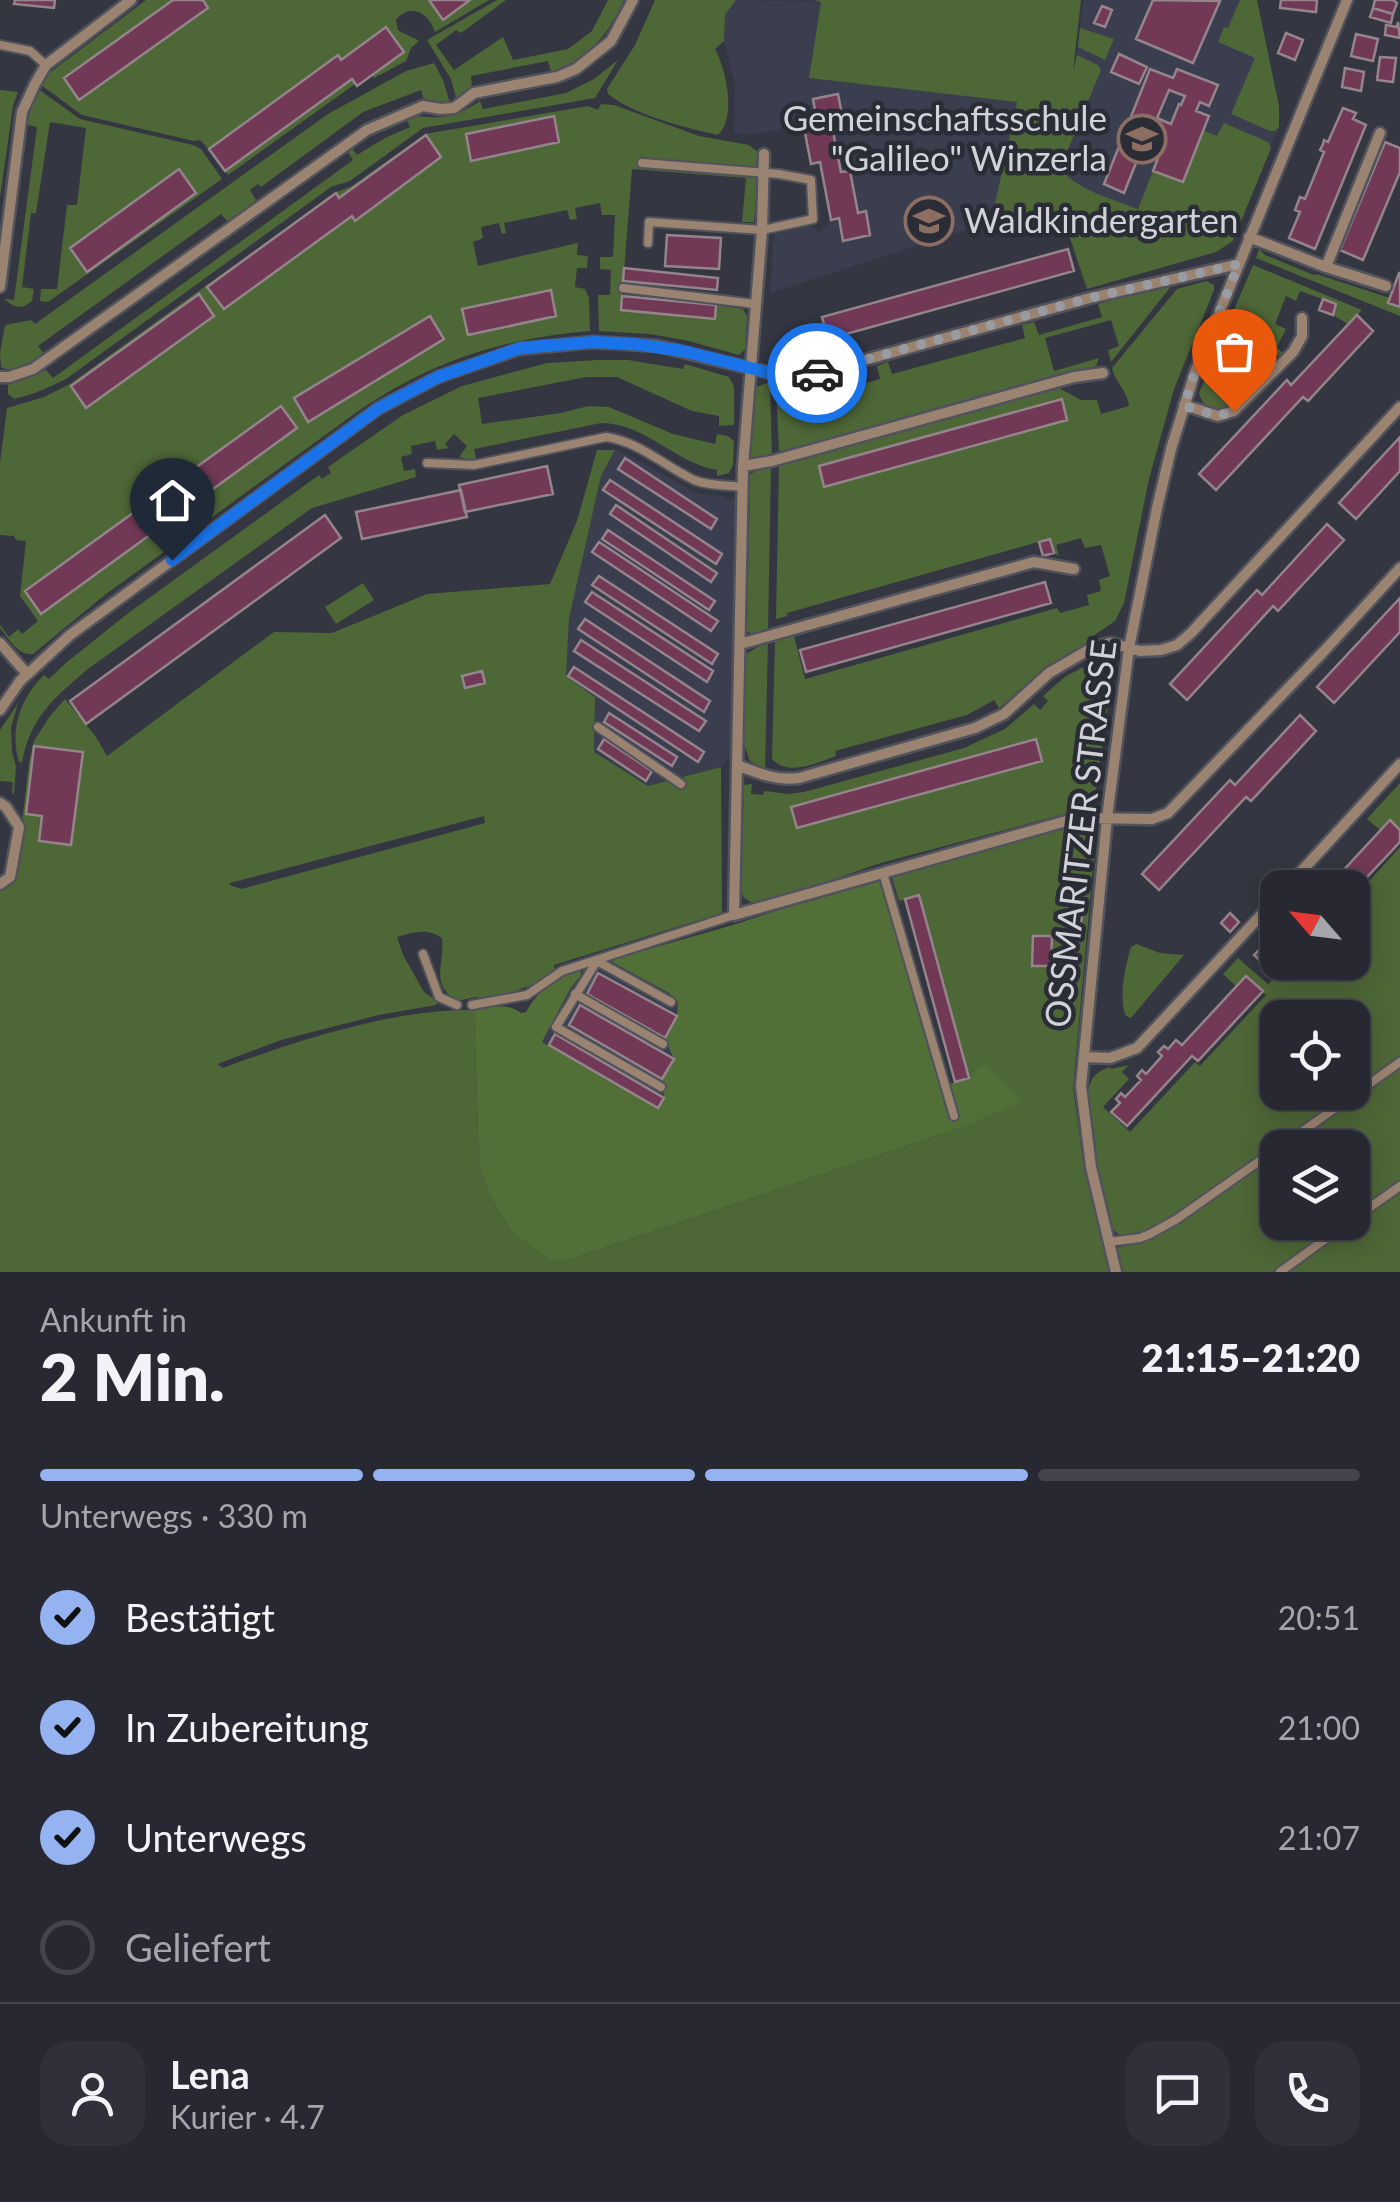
<!DOCTYPE html>
<html lang="de">
<meta charset="utf-8">
<style>
:root{--surface:#272831;--page:#2f3039;--text:#f1f3f6;--muted:#a4a6ab;--line:#43444d;--accent:#95b2f1}
body{margin:0;font-family:Lato,sans-serif;background:var(--page);color:var(--text);height:100vh;display:flex;flex-direction:column;font-size:38px;white-space:nowrap}
*{box-sizing:border-box;margin:0}
p{font-size:32px;color:var(--muted)}
.icon{flex:none;width:55px;height:55px;fill:none;stroke:currentColor;stroke-width:2;stroke-linecap:round;stroke-linejoin:round}
.map{position:relative;height:1272px;overflow:hidden}
.sheet{display:flex;flex-direction:column;background:var(--surface);flex:1}
.sheet>*{flex:none}
.needle{width:65px;rotate:298deg}
.fabs{position:absolute;left:1260px;top:870px;display:grid;gap:20px}
.fabs a{display:grid;place-items:center;width:110px;height:110px;border-radius:20px;background:var(--surface);box-shadow:0 5px 25px #0003,0 0 0 2px var(--line);font-size:50px}
.pin{position:absolute;display:grid;place-items:center;width:85px;height:85px;color:#fff;margin:-102px -42px;border-radius:50% 50% 50% 0;rotate:-45deg;box-shadow:0 0 10px #0007}
.pin .icon{rotate:45deg}
.courier{position:absolute;display:grid;place-items:center;width:100px;height:100px;margin:-50px;border:8px solid #1a73e8;border-radius:50%;background:#fff;color:#222;box-shadow:0 2px 12px #0007}
.overview em{font-style:normal;font-weight:800}
.overview div{display:flex;flex-direction:column-reverse}
.overview{display:flex;align-items:center;justify-content:space-between;height:170px;padding:0 40px}
h1{font-size:65px;font-weight:800;line-height:75px}
.bar{display:grid;grid-template-columns:repeat(4,1fr);gap:15px 10px;align-content:center;height:120px;padding:0 40px}
.bar i{height:12px;border-radius:8px;background:var(--line)}
.bar .on{background:var(--accent)}
.bar p{grid-column:span 4}
.line{display:flex;align-items:center;gap:25px;padding:0 40px;border-top:2px solid var(--line)}
.line div{flex:1}
.round{display:grid;place-items:center;flex:none;width:105px;height:105px;border-radius:30px;background:var(--page)}
ol{padding:0 40px;list-style:none}
li{display:flex;align-items:center;gap:30px;height:110px}
li p{margin-inline-start:auto}
li .icon{padding:10px;border-radius:50%;background:var(--accent);color:#111;stroke-width:4}
li:last-child{color:var(--muted)}
li i{width:55px;height:55px;border:5px solid var(--line);border-radius:50%}
.map>svg:first-child{display:block}
</style>
<div class="map">
<svg width="1400" height="1272" viewBox="0 0 1400 1272">
<rect width="100%" height="100%" fill="#343641"/>
<!-- built -->
<path fill="#3a3e4f" d="M736 0 821 1 810 78 1071 107 1083 0H1257L1279 106V127L1235 238 1216 252 1087 289 1069 235 991 222 770 293 774 233 811 224 819 233 831 220 839 218 844 240 870 235 866 212 858 213 850 171 841 172 831 122 843 120 838 95 814 99 817 117 786 123 783 129 749 135 734 133 735 85 724 41 725 15Z
M615 450 632 457 696 493 722 496 730 500 734 497 737 507 732 754 721 767 648 786 594 752 595 697 566 676 569 619 601 476Z
M608 960 669 993 678 1002 674 1059 663 1079 664 1098 658 1108 542 1042 570 989 581 976 580 969Z"/>
<!-- green -->
<path fill="#4e6737" fill-rule="evenodd" d="M146 0H489L435 32C429 13 410 2 396 20L398 30C405 35 412 36 419 41L411 48 406 61 374 78 372 75 404 52 385 27 341 60 337 56 209 149 200 140 194 141 82 115 41 85 48 74Z
M497 0H506L461 33 456 30 436 45 454 70 503 37 513 60 568 49 592 31 608 0H624C609 34 587 61 551 72L548 61 471 76 472 88 457 101 451 79 427 40Z
M655 0H736L725 15 724 41 715 49C726 69 737 117 718 135 686 128 634 115 608 94L607 89 635 45Z
M814 0H1081L1073 71 1077 55 1098 65 1101 70 1062 164 1061 170C1080 191 1112 199 1138 209L1153 171 1183 182 1204 131 1217 136 1224 123 1268 142 1271 148 1233 241 1216 252 1087 289 1069 235 991 222 1017 102 809 78 821 2Z
M1240 0H1257L1279 106V127L1275 131H1270L1231 114 1255 58 1218 42 1224 27 1228 28Z
M1080 28 1114 39 1105 60 1078 47Z
M618 60 595 98 423 128 350 181 331 187 66 379C49 387 33 395 14 399L8 394V385L46 370 53 378 353 160 347 150 352 148 357 155 385 138 410 127 406 117C419 115 429 118 441 117 455 117 469 108 480 101L483 109 566 93 594 79Z
M434 63 443 80 450 103 441 105 424 100 421 90 363 112 261 187 258 184 250 190 256 200 228 222 221 214 38 346 44 354C31 363 16 375 1 367L0 353 5 325 31 320 35 324 328 114 406 71Z
M352 79 355 84 228 175 225 171Z
M38 89 80 119 193 145 201 149 222 179 48 302 40 301 41 289H57L67 205H77L86 128 50 122 36 213H31L22 287 34 289 32 301C22 310 14 308 4 299L14 300 37 127 27 125 32 102Z
M0 90 18 92 13 106 0 197Z
M601 104 614 105 699 136 749 145 759 153 754 222H742L746 178 632 169 621 310 714 319 716 305 743 309 747 316 745 349 739 355 685 340 649 334 599 331 598 295H610L611 270 600 269V257H613L615 215H602L600 203 575 208 577 219 570 220 567 210 504 223 506 233 502 234 499 223 481 227 483 238 473 242 478 266 578 243 577 255 588 256 587 268H577L575 287 585 289 589 298 590 331C500 339 432 361 357 412L106 594 33 654C18 656 9 639 0 628V625L9 637 18 629 22 634 38 621 20 596 26 541 16 540 14 536 0 535V463L7 408 44 397 70 384 334 193 352 186 425 134 588 106 598 110ZM553 116 559 142 472 160 466 135ZM425 136 441 158 356 220 352 216 224 309 208 286 335 193 339 198ZM296 428 42 613 26 592V591Z
M1259 249 1265 255 1314 275 1316 274 1390 298 1388 303 1400 307V316L1256 258Z
M1253 265 1362 310 1348 324 1333 315 1336 304 1300 291 1296 301 1286 296 1275 324 1286 329 1277 347 1284 355 1282 358 1275 353 1269 359 1275 365 1230 408C1215 412 1203 409 1199 393Z
M1206 281 1214 285V290L1174 389 1149 479 1124 603 1115 621 1093 636V641L1043 670 999 708 994 700 967 715 835 751 836 756C816 763 789 777 772 759L775 639 794 636 805 679 1057 608 1060 613 1089 605 1087 595 1101 591 1099 580 1110 576 1101 545 1085 548 1081 538 1056 545 1059 556 1054 553 1049 539 787 613V616L776 619 779 464 1052 387H1057L1081 400H1097L1101 414 1129 406C1127 390 1115 382 1112 368L1177 289Z
M1173 284 1111 362 1108 350 1119 346 1111 320 1045 338 1054 371 1099 358 1096 366 779 454 776 383 813 384 817 397 880 379 877 366 888 362 892 374 1025 338 1022 325 1034 322 1039 335 1102 317 1098 304Z
M598 360H628L683 369 685 364 729 377 734 387V425L719 426V416L692 411 617 377H586L478 398 482 424 561 413 588 406 609 407 673 434 715 444 717 434 728 436 734 441 733 465 729 473 717 476V470C675 463 645 423 601 423L474 449 476 459 470 460 459 457 467 446 454 434 445 444 449 448 437 450 435 441 411 446 412 454 401 457 404 471 415 469 416 477 312 508 88 669C54 698 31 716 22 762H19C9 730 21 697 44 675L49 679 67 662 127 614 319 475 322 479 331 473 328 467 403 415 462 386 547 363Z
M770 382 772 457 756 460 750 457 751 399 756 387Z
M597 450H615L601 476 569 619 566 676 595 697 594 752 648 786 721 767 722 913 554 965V971L537 983 499 997 482 999 476 997 457 1001C429 983 445 965 442 938 427 928 414 932 397 937L403 955 424 992 438 1002 436 1005 379 1015 281 1040 217 1064 223 1068C295 1041 397 1008 474 1010L479 1165 488 1193 510 1230 565 1261 957 1129 979 1068 969 1078 920 896 899 901 891 874 1075 826 1089 833 1095 846 1073 1088 1083 1161 1111 1272H0V891L16 874 29 763 34 741 50 716 65 699 96 737 107 756 274 632 332 633 427 594 550 584 577 521ZM484 816 485 823 241 889 230 885V883Z
M771 466 768 632 760 635 747 632 750 475 756 470Z
M363 583 374 600 336 624 325 607Z
M768 641 765 770 750 761 744 745 746 654Z
M1098 660 1108 662 1112 674 1095 798 1083 809 881 863 765 903 754 904 743 897 741 886 744 785 752 784 751 794 763 795 764 791 788 794 804 792 964 748 1005 729 1034 704 1040 710 1048 701 1043 696 1066 676ZM1035 739 1041 761 797 828 792 806Z
M18 703 11 728 12 752 16 766 14 794 12 793 13 782 0 781V730Z
M1400 783V830L1390 821 1380 830 1367 819Z
M1400 847V1272H1118L1113 1249 1153 1238 1173 1218 1139 1235H1119L1113 1229C1101 1193 1093 1150 1091 1112 1090 1105 1088 1095 1089 1088 1091 1076 1100 1070 1110 1067L1111 1069 1129 1065 1122 1072 1129 1079 1103 1107 1130 1132 1195 1062 1200 1066 1266 995 1246 976 1236 986 1223 974 1238 958 1268 984 1288 963 1352 962 1353 899ZM1278 1018H1352V1092H1278ZM1278 1148H1352V1222H1278Z
M1136 944 1160 953 1184 955 1131 1018 1125 1015C1119 995 1125 967 1131 947Z"/>
<!-- forest -->
<path fill="#526f38" d="M882 876 946 1085 969 1078 979 1067 987 1065 1022 1102 957 1129 565 1261 550 1259 510 1230 488 1193 479 1165 474 1010C491 1007 507 1002 521 1013L526 1012C538 990 557 976 580 969L581 975 570 989 542 1042 658 1108 664 1098 662 1079 674 1059 665 1038 677 1016 678 1002 669 993 612 962 614 959 733 925Z"/>
<!-- building -->
<path fill="#723956" stroke="#93858b" stroke-width="2.5" fill-rule="evenodd" d="M15 0H55L54 8 14 4Z
M173 0H203L208 8 79 100 64 78Z
M429 0H470L443 20Z
M1153 0 1220 1 1193 63 1136 39Z
M1281 0H1317L1316 12 1280 8Z
M1375 0H1393L1397 3 1393 14 1373 8Z
M1102 6 1112 10 1105 27 1094 23Z
M1373 8 1393 14 1391 23 1370 17Z
M1398 22 1400 38 1385 35 1386 25 1397 27Z
M386 27 404 52 357 86 352 79 225 171 209 149 338 55 341 60Z
M1286 33 1303 40 1295 60 1278 53Z
M1356 34 1378 39 1373 61 1351 56Z
M1119 54 1147 67 1139 84 1111 72Z
M1380 57 1396 58 1393 82 1377 80Z
M1345 68 1364 72 1361 91 1342 87Z
M1150 69 1173 78 1177 69 1218 85 1209 106 1200 102 1196 111 1209 116 1183 182 1153 171 1161 150 1144 143 1124 193 1104 184ZM1169 90 1185 96 1181 105 1179 104 1171 124 1157 118Z
M838 94 843 120 831 122 841 172 850 171 858 213 866 211 870 235 843 241 839 218 831 220 820 162 811 164 804 128 818 125 813 99Z
M1343 108 1356 113 1353 119 1366 125 1315 249 1289 238 1300 212 1295 210 1300 197 1305 199 1324 152 1320 150 1323 144 1324 140 1328 142Z
M554 116 559 142 471 161 466 134Z
M426 135 441 157 355 221 352 216 224 309 207 287 336 193 339 198Z
M1385 142 1400 148V172L1363 260 1340 250Z
M179 169 196 193 87 272 70 248Z
M667 235 721 238 719 269 665 266Z
M1068 249 1074 271 828 339 822 317Z
M624 268 718 278 717 290 623 281Z
M1399 273H1400V307L1388 303Z
M551 290 556 316 468 335 462 309Z
M199 294 214 316 86 408 71 386Z
M622 296 716 305 715 319 621 310Z
M1323 299 1336 304 1333 315 1319 310Z
M1357 315 1373 331 1308 401 1303 397 1216 490 1199 474 1287 380 1291 385Z
M430 316 444 339 308 422 294 398Z
M1062 399 1067 420 824 487 819 466Z
M281 406 297 428 41 614 25 591Z
M1400 437V471L1356 519 1339 503Z
M625 458 717 519 711 529 618 469Z
M547 466 553 494 465 512 459 485Z
M610 480 722 554 716 564 603 490Z
M461 490 467 517 362 539 356 512Z
M616 505 717 573 711 582 610 514Z
M325 515 341 538 86 724 70 701Z
M1327 524 1344 540 1278 611 1273 606 1187 700 1170 684 1257 590 1262 595Z
M608 530 715 601 709 610 602 539Z
M1050 539 1054 553 1043 556 1039 542Z
M599 542 718 621 711 631 592 552Z
M599 576 718 654 712 664 592 585Z
M1045 582 1051 603 806 672 800 650Z
M592 592 713 671 707 682 585 602Z
M1400 598V632L1334 703 1317 687Z
M585 619 710 701 704 712 578 629Z
M581 640 706 721 699 731 574 651Z
M574 667 704 752 698 762 568 676Z
M482 671 485 683 465 688 462 676Z
M609 713 677 757 672 766 604 722Z
M1300 715 1316 731 1251 801 1246 797 1159 890 1142 874 1230 780 1235 785Z
M604 739 652 771 646 781 598 749Z
M1036 739 1042 761 797 828 791 807Z
M34 746 83 752 71 845 39 841 42 816 26 814Z
M1390 820 1400 830V842L1352 893V888H1327Z
M1070 885 1085 886 1081 923 1066 922Z
M919 895 969 1078 955 1082 905 899Z
M1230 913 1239 922 1230 932 1221 923Z
M1278 931 1279 962 1271 971 1254 955Z
M1033 936H1052L1051 966H1032Z
M598 973 677 1016 665 1038 587 994Z
M1246 976 1263 991 1198 1061 1192 1056 1127 1126 1111 1112 1120 1103 1116 1099 1121 1093 1125 1097 1141 1080 1137 1076 1142 1070 1146 1074 1162 1056 1158 1052 1164 1046 1168 1049 1176 1040 1182 1045Z
M580 1005 674 1059 662 1079 569 1025Z
M555 1034 664 1098 658 1108 549 1045Z"/>
<g fill="none" stroke-linecap="round" stroke-linejoin="round">
<!-- service casing -->
<g stroke="#50525c" stroke-width="12">
<path id="service" d="M0 45 30 51 46 65
M642 163 779 174 811 180 813 219 762 230 649 222 648 243
M623 288 755 304
M427 463 474 465 606 437C640 442 664 466 694 480 708 486 727 485 743 487
M598 727 681 784
M883 873 954 1116
M423 954 439 997 457 1005
M575 994 663 1044
M472 1005 527 995 562 971 734 915
M661 1087 556 1027 597 961 671 1002
M1279 1148 1400 1062
M1352 1220 1400 1186
M1108 1242 1140 1238 1150 1234 1177 1219 1278 1148
M1280 1272 1349 1222"/>
</g>
<!-- minor casing -->
<g stroke="#50525c" stroke-width="15">
<path id="minor" d="M764 154 762 230 743 466 734 915 1077 818 1152 819 1168 813 1325 650 1400 568
M1249 237 1326 267 1386 286
M1326 267 1380 133
M0 287 22 112 35 84 46 65 131 0
M0 377H9L33 369 367 130 423 106 441 109 454 108 474 93 557 77 576 69 611 41 633 0
M1184 405 1218 416 1234 411 1293 352 1302 336V318
M743 466 772 461 1074 377 1103 373
M0 643 27 674
M740 644 1034 562 1074 569
M0 710 20 681 70 635 379 408 438 377 519 349 593 342 658 346 778 375 814 374 1090 298 1239 264
M737 765C758 773 776 781 799 778L975 728 1004 714 1049 673 1095 646 1111 643 1140 651 1161 650 1177 645 1191 633 1400 407
M0 803 6 807 19 827 10 877 0 884
M1286 888 1400 764
M1084 1057 1110 1058 1137 1048 1278 897
M1116 1272 1091 1167 1081 1086 1107 818 1129 648 1157 508 1171 449 1195 372 1347 0"/>
</g>
<!-- service -->
<use href="#service" stroke="#9a8370" stroke-width="8"/>
<!-- minor -->
<use href="#minor" stroke="#9a8370" stroke-width="10"/>
</g>
<g fill="none" stroke-linecap="round" stroke-linejoin="round">
<!-- done -->
<path stroke="#9a9ca4" stroke-width="10" stroke-dasharray="0 18" d="M817 373 1090 298 1239 264 1195 372 1184 406 1218 416 1234 411"/>
<!-- route -->
<path stroke="#1a73e8" stroke-width="12" d="M172 560 379 408 438 377 520 348 593 342 634 344 683 351 778 375 817 373"/>
</g>
<!-- icons -->
<defs>
<g id="school-ring" transform="scale(2.5)"><circle r="9.5" fill="#2a2c36" stroke="#8d6e63" stroke-width="1.5"/><path d="M0-5L7-2L0 1L-7-2ZM-4 1L0 2.5L4 1V4Q0 6-4 4Z" fill="#8d6e63"/></g>
</defs>
<g fill-rule="evenodd">
<use href="#school-ring" x="1142" y="139"/>
<use href="#school-ring" x="929" y="221"/>
</g>
<g text-anchor="middle" stroke-width="9" stroke-linejoin="round" paint-order="stroke">
<!-- poi labels -->
<g font-size="35" fill="#d1d3d9" stroke="#2a2c36" text-anchor="end">
<text x="1107" y="131">Gemeinschaftsschule<tspan x="1107" dy="40">"Galileo" Winzerla</tspan></text>
<text x="964" y="233" text-anchor="start">Waldkindergarten</text>
</g>
<!-- street labels -->
<g font-size="35" fill="#d1d3d9" stroke="#2a2c36">
<text transform="translate(1081 834) rotate(-83)" y="12">OSSMARITZER STRASSE</text>
</g>
</g>
</svg>
<div class="fabs">
<a><svg class="needle" viewBox="-14 -14 28 28"><path d="M0-13l5 13h-10z" fill="#e53935"/><path d="M0 13l5-13h-10z" fill="#a4a6ab"/></svg></a>
<a><svg class="icon" aria-label="locate" viewBox="0 0 24 24"><circle cx="12" cy="12" r="6"/><path d="M12 2v4M12 18v4M2 12h4M18 12h4"/></svg></a>
<a><svg class="icon" aria-label="layers" viewBox="0 0 24 24"><path d="M12 4l9 5-9 5-9-5zM3 14l9 5 9-5"/></svg></a>
</div>
<div class="pin" style="left:1234px;top:411px;background:#ea580c"><svg class="icon" aria-label="bag" viewBox="0 0 24 24"><path d="M5 8h14l-1 12H6zM9 8a3 3 0 0 1 6 0"/></svg></div>
<div class="pin" style="left:172px;top:560px;background:#1f2937"><svg class="icon" aria-label="home" viewBox="0 0 24 24"><path d="M3 11l9-7 9 7M6 9v11h12V9"/></svg></div>
<div class="courier" style="left:817px;top:373px"><svg class="icon" aria-label="car" viewBox="0 0 24 24"><path d="M5 17H2v-5l4-1 3-4h7l3 4 3 1v5h-3M9 17h6M6 11h13"/><circle cx="7" cy="17" r="2"/><circle cx="17" cy="17" r="2"/></svg></div>
</div>
<section class="sheet">
<div class="overview"><div><h1>2 Min.</h1><p>Ankunft in</p></div><em>21:15–21:20</em></div>
<div class="bar"><i class="on"></i><i class="on"></i><i class="on"></i><i></i><p>Unterwegs · 330 m</p></div>
<ol>
<li><svg class="icon" aria-label="check" viewBox="0 0 24 24"><path d="M5 12l5 5 9-10"/></svg>Bestätigt<p>20:51</p></li>
<li><svg class="icon" aria-label="check" viewBox="0 0 24 24"><path d="M5 12l5 5 9-10"/></svg>In Zubereitung<p>21:00</p></li>
<li><svg class="icon" aria-label="check" viewBox="0 0 24 24"><path d="M5 12l5 5 9-10"/></svg>Unterwegs<p>21:07</p></li>
<li><i></i>Geliefert</li>
</ol>
<div class="line" style="height:180px"><a class="round"><svg class="icon" aria-label="person" viewBox="0 0 24 24"><circle cx="12" cy="8" r="4"/><path d="M4 21q1-7 8-7t8 7"/></svg></a><div><b>Lena</b><p>Kurier · 4.7</p></div><a class="round"><svg class="icon" aria-label="chat" viewBox="0 0 24 24"><path d="M4 5h16v11H9l-5 4z"/></svg></a><a class="round"><svg class="icon" aria-label="phone" viewBox="0 0 24 24"><path d="M5 4h4l2 5-3 2q2 4 5 5l2-3 5 2v4C11 20 4 13 5 4z"/></svg></a></div>
</section>
